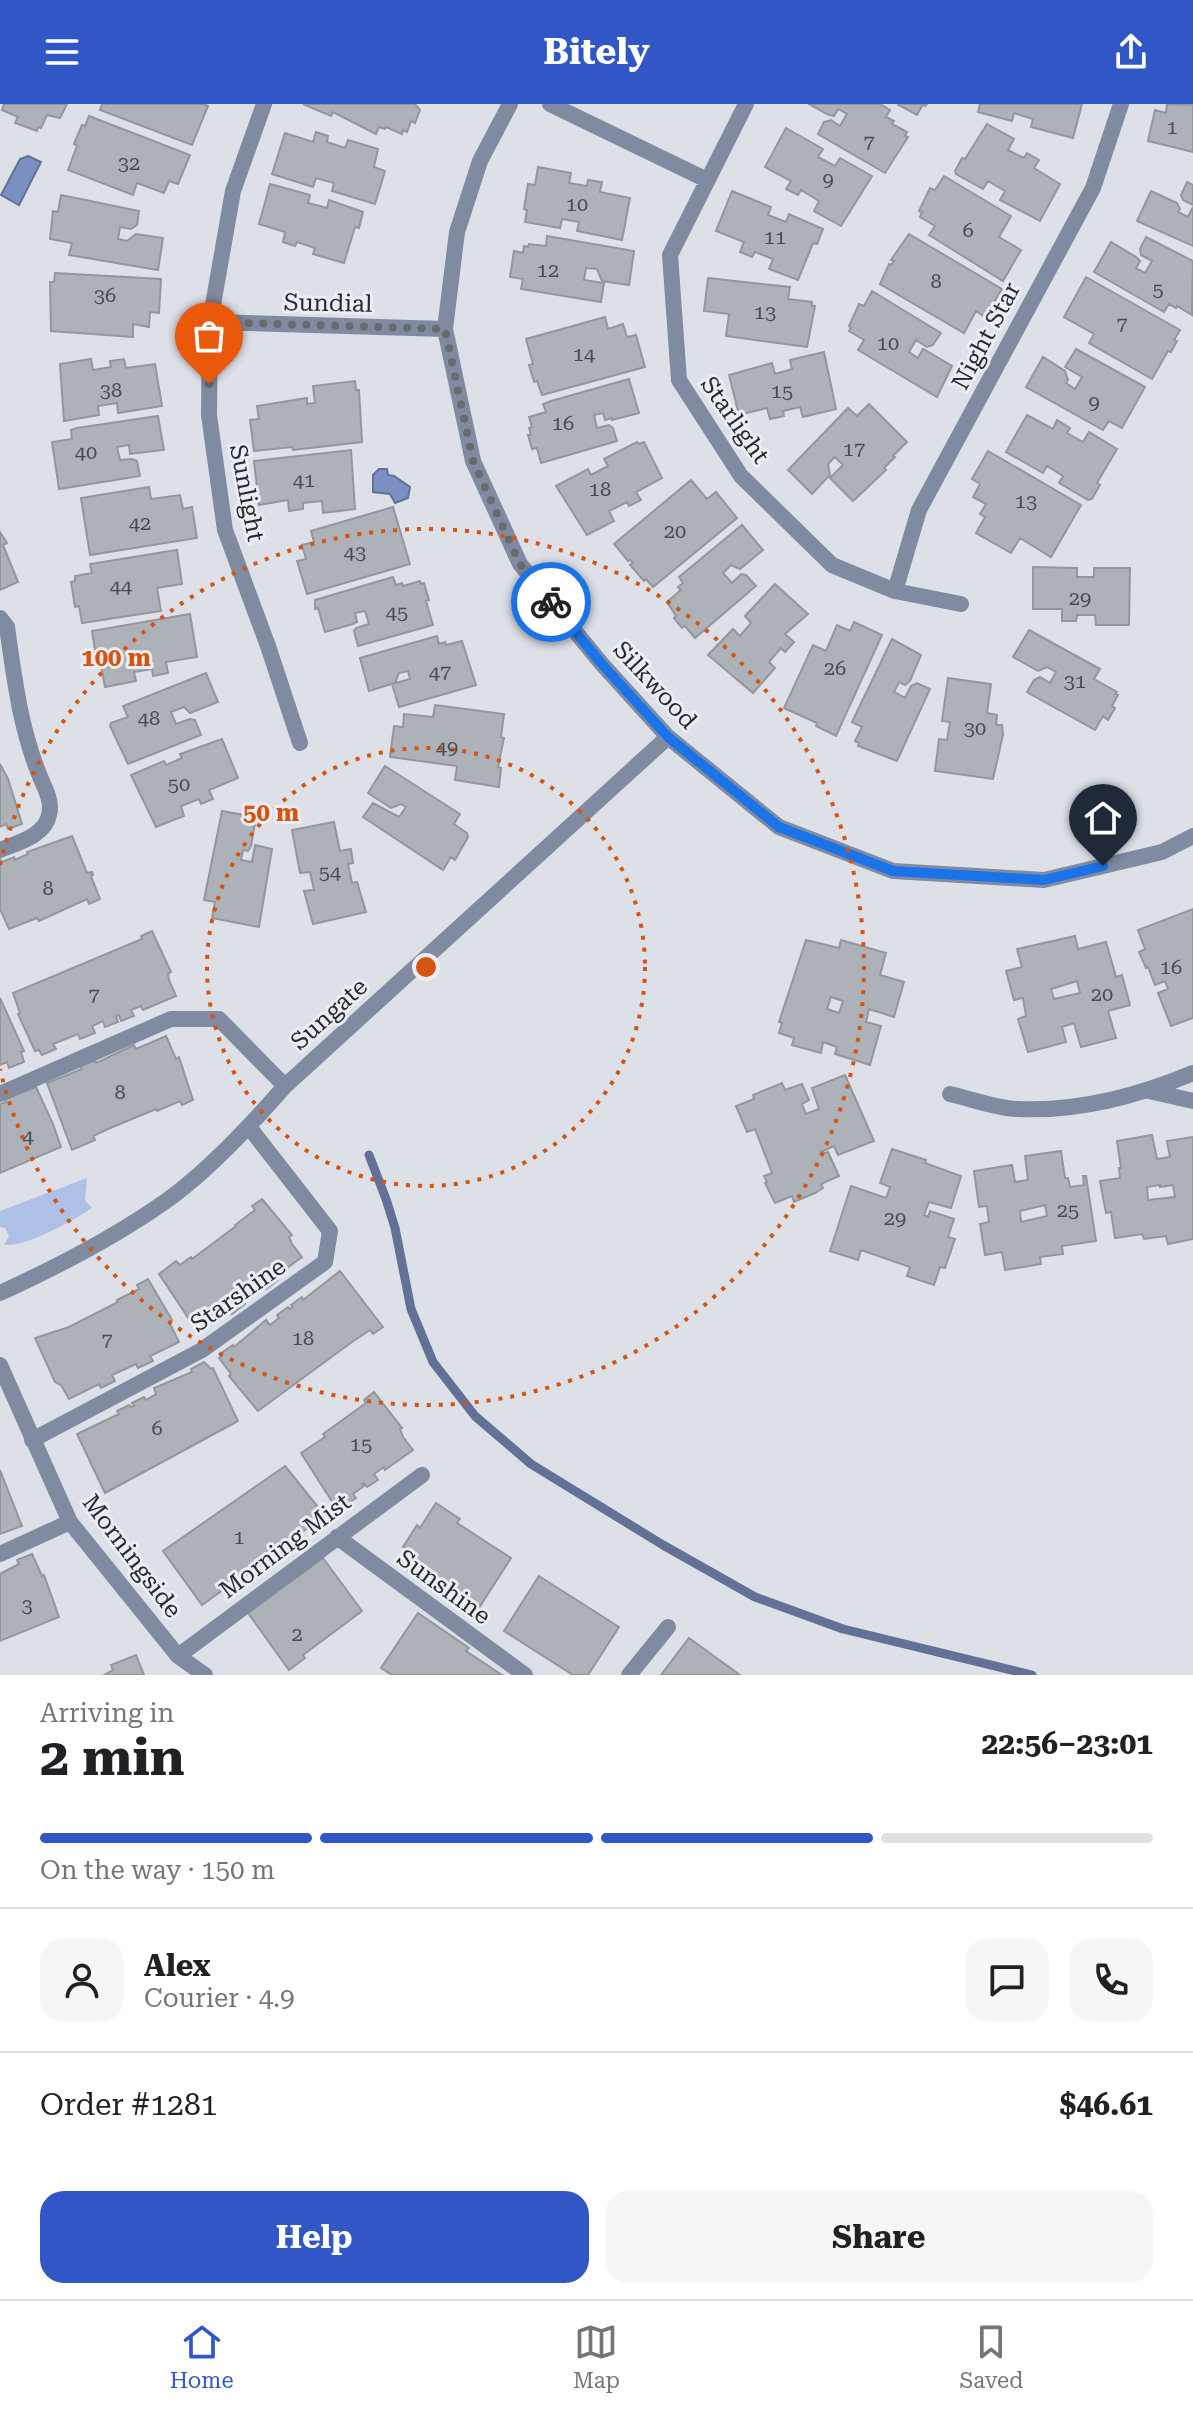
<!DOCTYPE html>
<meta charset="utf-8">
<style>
:root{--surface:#fff;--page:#f6f6f6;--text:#202124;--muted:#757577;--line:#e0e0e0;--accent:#3157c7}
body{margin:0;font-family:"Roboto Serif",serif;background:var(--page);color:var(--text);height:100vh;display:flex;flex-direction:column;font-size:30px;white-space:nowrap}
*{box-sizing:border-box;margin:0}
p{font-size:26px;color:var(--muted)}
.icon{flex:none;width:44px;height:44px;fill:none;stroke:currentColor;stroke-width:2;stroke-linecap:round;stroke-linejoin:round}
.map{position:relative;height:1571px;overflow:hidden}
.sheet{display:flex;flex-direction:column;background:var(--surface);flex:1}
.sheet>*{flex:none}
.pin{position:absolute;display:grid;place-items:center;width:68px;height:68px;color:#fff;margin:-82px -34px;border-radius:50% 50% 50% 0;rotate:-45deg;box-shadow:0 0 8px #0007}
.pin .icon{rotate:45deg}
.courier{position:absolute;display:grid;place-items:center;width:80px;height:80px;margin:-40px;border:6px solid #1a73e8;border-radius:50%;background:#fff;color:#222;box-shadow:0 2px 10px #0007}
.head em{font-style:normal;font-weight:700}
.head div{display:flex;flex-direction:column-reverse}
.head{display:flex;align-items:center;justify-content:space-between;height:136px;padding:0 40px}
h1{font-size:52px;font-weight:700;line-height:60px}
.bar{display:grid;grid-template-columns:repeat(4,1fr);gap:12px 8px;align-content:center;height:96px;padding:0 40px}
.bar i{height:10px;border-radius:6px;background:var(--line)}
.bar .selected{background:var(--accent)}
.bar p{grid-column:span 4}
.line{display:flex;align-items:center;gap:20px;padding:0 40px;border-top:2px solid var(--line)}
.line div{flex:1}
.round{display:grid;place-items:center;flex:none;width:84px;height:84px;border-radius:24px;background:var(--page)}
.cta{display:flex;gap:16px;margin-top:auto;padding:16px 40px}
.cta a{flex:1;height:92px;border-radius:24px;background:var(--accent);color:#fff;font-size:32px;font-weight:700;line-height:92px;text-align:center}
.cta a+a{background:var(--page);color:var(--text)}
header{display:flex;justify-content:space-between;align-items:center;height:104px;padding:0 40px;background:var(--accent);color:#fff;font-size:36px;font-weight:700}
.tabs{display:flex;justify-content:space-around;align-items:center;height:112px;border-top:2px solid var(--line);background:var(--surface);font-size:22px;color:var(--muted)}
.tabs a{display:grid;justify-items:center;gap:4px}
.tabs .selected{color:var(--accent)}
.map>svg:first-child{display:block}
</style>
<header><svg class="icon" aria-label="menu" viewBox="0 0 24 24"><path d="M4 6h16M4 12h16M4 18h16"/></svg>Bitely<svg class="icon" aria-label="share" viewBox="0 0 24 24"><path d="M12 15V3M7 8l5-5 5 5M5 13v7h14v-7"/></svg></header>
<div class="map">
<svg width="1193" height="1571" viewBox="0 0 1193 1571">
<rect width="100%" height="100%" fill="#dde0e7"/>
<!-- green -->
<path fill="#aec0e6" d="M87 1074 85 1096 92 1104C72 1117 27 1143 4 1141L9 1132 5 1124 0 1123V1107Z"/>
<!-- water -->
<path fill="#7a90c1" stroke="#627195" stroke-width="2" d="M28 52 41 58 19 101 1 91 20 55Z
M379 365H387L388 371 394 372 410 383 408 394 395 399 390 390 373 388V371Z"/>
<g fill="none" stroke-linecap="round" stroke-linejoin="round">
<!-- stream -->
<path stroke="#627195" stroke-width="9" d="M369 1051 386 1095 395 1124 411 1205 433 1258 475 1312 531 1360 663 1441 755 1493 843 1525 1032 1571"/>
</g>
<!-- building -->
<path fill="#adb1b8" stroke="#93969c" stroke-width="2" fill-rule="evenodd" d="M4 0H67L60 14 47 11 41 24 38 23 37 27 15 19 18 13 2 6Z
M102 0H203L208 2 192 41 100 6Z
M303 0H415L420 6 415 19 411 17 407 28 403 26 402 30 386 23 385 25 379 23 376 30 333 8 331 12Z
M809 0H880L890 6 886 13 894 17 892 20 907 28 905 32 908 33 885 69 818 30 824 18 831 16 840 22 847 10 838 5 834 12 827 10Z
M897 0H927L925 2 923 0 917 11Z
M980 0H1082L1073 34 1031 23 1033 15 1014 9 1012 17 978 8Z
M1167 0 1193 1V48L1148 37 1155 6 1166 9Z
M89 12 190 51 178 80 169 77 164 89 137 79 133 91 68 66 77 42 74 40 82 21 85 22Z
M987 20 1014 35 1008 46 1024 54 1027 49 1039 56 1034 64 1060 80 1040 117 1000 96 1005 87 988 77 983 85 956 70 955 67 962 54 965 55Z
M786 24 823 45 818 53 835 62 840 54 872 72 841 122 814 107 819 97 801 86 798 91 786 85 791 77 765 63Z
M316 28 328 32 327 38 345 44 348 36 378 45 374 63 385 67 375 100 332 87 334 79 316 74 313 83 272 70 285 29 313 38Z
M538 63 571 69 569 79 587 82 588 76 602 78 600 88 630 94 622 136 577 127 579 118 562 115 560 124 525 118 527 106 524 105 528 80 535 81Z
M944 72 1011 112 999 133 1021 146 1003 177 929 131 935 122 920 113 922 108 919 107 930 84 935 86Z
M1187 78 1193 81V101L1183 96 1181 91Z
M270 80 310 91 308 99 327 104 329 96 363 108 359 124 355 123 344 159 313 150 315 144 297 138 295 142 283 138 285 128 259 120Z
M732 87 771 103 768 111 786 118 789 110 823 125 817 140 813 139 798 176 769 165 773 155 755 148 752 153 740 148 744 138 716 127Z
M1151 87 1177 99 1180 105 1178 108 1188 113 1193 103V142L1137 117Z
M61 91 139 107 137 121 131 125 120 123 118 135 127 137 136 130 163 134 158 166 69 151 72 139 50 135 53 107 58 108Z
M909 130 1002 185 985 213 976 207 964 229 880 180 889 160 891 161 894 157 891 156Z
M547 132 634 147 629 181 602 177 597 165 586 164 584 176 604 179 601 198 521 185 523 175 510 173 514 147 523 149 524 142 528 143 529 140 546 142Z
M1146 133 1193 157 1192 211 1177 202 1176 204 1169 200 1164 208 1094 168 1111 138 1136 153 1140 157 1136 164 1145 169 1152 157 1141 151 1140 145Z
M55 169 161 175 159 209 150 208 149 223 133 220V233L51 227 50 178H54Z
M1086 173 1180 226 1174 236 1177 237 1171 248 1168 247 1152 275 1089 239 1094 230 1064 213Z
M708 174 790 183 788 195 812 198V202H815L807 243 726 232 729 210 704 207Z
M872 187 941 229 933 241 927 243 916 236 909 248 918 254 923 245 952 262 937 293 858 246 864 236 849 227 851 224 849 222 859 200 864 202Z
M605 213 608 225 623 220 627 233 636 231 645 263 542 291 537 277 534 278 529 261 533 260 526 235Z
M1076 245 1145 283 1122 324 1109 317 1103 326 1026 283 1043 253 1065 267 1068 276 1066 279 1075 285 1082 273 1065 263Z
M824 248 836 305 803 313 800 303 783 307 784 312 770 315 767 304 739 311 729 271 772 259 775 270 792 265 790 256Z
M91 255 93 266 111 263 110 257 124 255 126 264 155 260 162 302 118 309 117 299 98 302 99 311 64 317 60 260Z
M629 275 639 309 612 316V314L605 316 603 309 594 311 597 324 609 321 613 324 617 337 541 359 537 344 532 345 528 331H531L529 324 532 323 529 313 546 308 543 300 551 297Z
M355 277 356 286H359L362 338 293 346 292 343 254 347 250 316 259 315 257 302 307 294V300L315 299 313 282Z
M869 300 907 338 893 352 895 353 884 364 886 366 853 397 830 374 843 361 835 353 828 360 830 371 812 390 788 366 848 304 857 312Z
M1027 311 1053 325 1057 316 1070 324 1067 329 1083 338 1089 328 1117 345 1097 379 1100 381 1092 395 1088 396 1059 379 1063 372 1047 362 1043 369 1006 348Z
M158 312 164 346 130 350 129 341 117 343 120 356 132 355 137 357 140 372 59 385 52 338 72 335 71 326 77 324Z
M637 338 639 340 644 338 662 374 636 388 641 396 629 402 627 398 609 407 614 417 587 431 556 382 588 365 591 371 608 362 604 355Z
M351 346 355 405 323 409 322 397 303 399V405L289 407 288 396 259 401 254 357Z
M988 347 1081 401 1051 453 1020 434 1011 449 976 429 985 413 980 410 986 400 973 393 980 380 972 375Z
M691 376 707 395 716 388 737 414 653 483 646 475 644 477 630 461 633 459 630 456 628 457 614 440Z
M149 383 151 395 180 391 183 405 192 403 197 434 90 451 81 394Z
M393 403 410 460 307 490 297 457 306 455 302 441 314 438 311 427Z
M742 421 763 446 740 465 731 461 723 469 732 479 741 470 746 471 756 482 695 534 685 522 682 524 674 514 676 512 667 498 681 486 678 483 683 479 679 473Z
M0 428 7 439 3 441 18 478 0 486Z
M177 446 182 480 157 484 161 507 82 519 79 502 75 503 71 478 75 477V472L92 469 90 460Z
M1033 463 1077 464V473H1094V464H1130L1129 521H1096L1095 511H1077L1076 517H1062V505H1033Z
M393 473 396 481 402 479 403 482 420 477 421 480 424 479 429 496 426 497 433 521 358 542 354 527 356 524 369 520 365 507 355 509 357 518 353 520 325 528 318 504 315 505V496Z
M775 480 808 510 785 530 794 538 785 548 781 544 769 558 775 564 753 589 708 551 733 525 740 532 751 519 745 512Z
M190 510 197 553 166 558 168 569 153 572 152 565 134 568 136 577 105 583 98 545 95 546 92 527Z
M854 518 882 531 836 632 816 622 817 619 784 604 813 541 826 547 837 521 850 527Z
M1029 526 1100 565 1094 575 1117 588 1115 590 1118 591 1112 602 1115 604 1108 616 1103 612 1095 626 1027 588 1034 576 1040 573 1050 579 1056 568 1047 563 1038 567 1013 553Z
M437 532 439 540 445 538 446 541 462 537 476 581 399 603 392 580 410 575 408 567 399 569 395 579 369 587 360 554Z
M892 535 921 551 910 577 905 581 899 578 894 588 905 594 911 582 917 579 930 585 897 657 858 642 859 639 855 637 862 623 852 618Z
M206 569 218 598 190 609 184 603 171 608 176 620 190 615 195 616 201 631 128 660 110 622 111 619 128 613 123 602Z
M948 574 991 580 987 609 997 611 996 621H1002L1003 631 993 675 935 667 939 635 947 636 950 618 942 617Z
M435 601 504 610 501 633 504 634 498 663 501 664 499 683 455 676 457 662 390 653 394 622 403 623 404 610 433 613Z
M222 635 238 674 209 686 213 695 201 700 199 695 181 702 184 712 156 723 131 671 164 657 166 661 182 654 180 650Z
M0 660 8 675 22 720 8 725 6 720 0 723Z
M385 662 460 710 454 720 467 729 468 733 455 756 451 753 443 766 363 713 373 699 399 713 406 703 401 700 391 704 368 689Z
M222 707 256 713 251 742 248 747 243 746 241 756 252 758 255 741 272 745 259 823 212 814 215 798 204 796Z
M334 718 340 747 351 745 353 759 348 760 352 779 357 778 366 808 313 820 304 787 314 786 310 768 300 769 292 726Z
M72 732 87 769 92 768 93 771 91 772 100 795 89 800 87 795 39 817 37 814 9 825 0 805V755L2 758 14 753 15 756 28 750 27 748Z
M1193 805V914L1171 922 1158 889 1168 885 1165 877 1155 881 1148 863 1146 864 1139 848 1145 845 1138 826Z
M152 827 171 868 168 870 169 876 176 892 143 906 141 902 131 906 134 912 121 917 119 911 116 912 118 918 105 923 103 917 92 922 95 929 80 935 78 930 53 940 56 945 42 951 39 946 35 947 18 910 20 909 13 889 142 835 141 832Z
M1075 832 1078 845 1106 838 1116 873 1122 871 1130 901 1108 907 1116 934 1081 943 1074 919 1062 923 1066 938 1028 948 1018 915 1026 912 1023 894 1014 896 1006 867 1022 863 1017 845ZM1077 877 1080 889 1054 895 1051 885Z
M806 836 839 844 841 836 886 849 880 871 904 878 894 913 869 905 866 918 881 922 870 961 835 950 837 943 823 938 821 949 792 941 794 934 779 929 782 919 779 918ZM831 893 843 897 839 909 827 905Z
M0 894 24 947 21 948 24 958 9 964 7 958 0 961Z
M166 932 176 955 179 953 193 996 182 1001 180 997 157 1007 156 1005 108 1025 93 1032 95 1036 72 1046 47 979 82 965 80 962 95 956 96 959 134 941 136 945Z
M845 971 874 1037 838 1051 834 1042 821 1048 822 1050 828 1048 839 1072 821 1080 823 1084 815 1089 794 1098 792 1092 775 1099 765 1079 767 1078 764 1072 772 1069 755 1025 747 1028 736 1002 754 995 753 991 782 979 785 986 802 980 809 996 802 1000 806 1010 819 1005 812 984Z
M36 983 53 1020 61 1043 0 1069V1000L6 998 5 995Z
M1152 1031 1157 1055 1170 1053 1167 1037 1193 1033V1135L1168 1140 1166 1132 1144 1135 1142 1130 1115 1134 1111 1108 1106 1109 1100 1077 1120 1074 1119 1064H1121L1117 1037ZM1160 1081V1083L1173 1081 1175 1093 1148 1096 1147 1083Z
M892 1045 926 1056 925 1059 961 1072 951 1104 929 1098 924 1111 928 1113 930 1107 954 1115 948 1133 955 1135 945 1164 940 1163 934 1181 907 1172 910 1163 861 1146 858 1156 830 1147 851 1082 886 1094 890 1083 880 1079Z
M1061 1047 1065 1074H1068L1070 1083 1084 1081 1083 1072H1086L1096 1137 1062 1142 1063 1150 1040 1153 1041 1160 1005 1166 1002 1148 985 1151 980 1120 989 1118 987 1102 979 1103 974 1067 1012 1061 1015 1078 1028 1076 1025 1052ZM1045 1101 1047 1112 1021 1118 1020 1107Z
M262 1095 292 1131 289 1133 292 1140 302 1153 276 1172 278 1176 266 1185 263 1181 241 1196 245 1200 232 1210 229 1206 202 1226 192 1213 189 1215 159 1170 176 1157 180 1161 191 1153 192 1155 236 1122 235 1121 255 1106 252 1102Z
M340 1167 383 1223 373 1230 370 1226 352 1238 258 1307 229 1272 231 1270 219 1254 222 1252 220 1250 233 1241 234 1243 266 1216 270 1221 279 1214 277 1211 288 1203 290 1205 293 1203 291 1201 302 1193 303 1196Z
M148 1175 172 1216 169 1218 179 1238 150 1252 153 1257 138 1264 136 1260 112 1271 115 1277 101 1284 99 1280 69 1295 61 1281 55 1278 35 1234 69 1223 118 1198 117 1196 139 1185 137 1181Z
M204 1258 211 1265 213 1264 238 1317 105 1389 77 1330 119 1310 117 1307 129 1301 131 1303 134 1302 132 1299 144 1293 146 1296 156 1290 154 1284 192 1268 191 1265Z
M374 1288 402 1324 400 1325 403 1333 413 1346 385 1366 384 1363 374 1370 378 1376 367 1383 364 1379 362 1380 364 1382 353 1390 356 1394 343 1403 340 1399 337 1401 333 1399 301 1349 325 1333 323 1330 366 1299 364 1296Z
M285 1362 322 1408 320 1410 323 1418 311 1428 308 1424 286 1439 290 1443 277 1452 271 1446 262 1452 266 1457 254 1465 251 1460 249 1462 252 1467 241 1475 237 1470 228 1477 231 1480 202 1501 163 1447Z
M0 1366 22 1422 0 1430Z
M436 1399 460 1415 457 1419 511 1454 475 1510 447 1492 449 1489 429 1476 427 1479 397 1459 406 1444 403 1443 417 1421 420 1424Z
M32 1450 42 1472 44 1471 59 1513 0 1537V1470L19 1460 17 1456Z
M323 1454 362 1507 303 1551 305 1554 289 1566 248 1509Z
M539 1472 619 1523 588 1571H573L504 1527Z
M418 1509 469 1544 466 1547 502 1571H392L381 1564Z
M689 1534 740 1571H661Z
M136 1551 144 1571H104L113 1566 111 1561Z"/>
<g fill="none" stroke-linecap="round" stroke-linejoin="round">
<!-- minor -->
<path stroke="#808aa0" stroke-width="16" d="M264 0 233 87 210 218 209 311 225 426 268 542 300 639
M510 0 480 57 457 128 445 225 473 357 520 460 601 559 668 633 779 723 893 767 1044 776 1162 748 1193 732
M550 0 707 76
M746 0 670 151 679 276 741 372 832 461 895 487 961 500
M210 218 445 225
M895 487 919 406 1093 84 1121 0
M0 514 7 523C14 572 20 623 39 670 44 683 53 697 49 711 45 732 17 739 0 746
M1149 987 1193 997
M0 990 171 915H219L285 982
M950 990C972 995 995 1004 1017 1005 1077 1008 1138 992 1193 969
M0 1189C57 1163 115 1133 166 1097 208 1067 251 1021 285 982L668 633
M0 1261 70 1418 178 1552 205 1571
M32 1336 202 1246 325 1158 330 1127 249 1023
M337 1433 525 1571
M0 1450 70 1418
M178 1552 422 1371
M629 1571 668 1523"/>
</g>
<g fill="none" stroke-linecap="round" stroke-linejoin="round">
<!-- done -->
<path stroke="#686a6e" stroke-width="8" stroke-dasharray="0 14.4" d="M209 280 210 218 445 225 473 357 520 460 551 498"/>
<!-- route -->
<path stroke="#1a73e8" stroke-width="10" d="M551 498 601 559 668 633 779 723 893 767 1044 776 1103 762"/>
</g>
<!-- distance rings -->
<g fill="none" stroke="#d5540f" stroke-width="4" stroke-dasharray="4 8">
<circle cx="426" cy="863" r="219"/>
<path d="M0 761A438 438 0 1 1 0 965"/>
</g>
<g text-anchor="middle" stroke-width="6" stroke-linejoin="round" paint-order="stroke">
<!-- number labels -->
<g font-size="20" fill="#4a4c50">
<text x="1172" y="30">1</text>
<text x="869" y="45">7</text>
<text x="129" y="66">32</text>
<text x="828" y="82">9</text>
<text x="577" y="107">10</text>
<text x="968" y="133">6</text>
<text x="775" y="140">11</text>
<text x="548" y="173">12</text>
<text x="936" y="184">8</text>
<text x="1158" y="192">5</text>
<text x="105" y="198">36</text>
<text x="765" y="215">13</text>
<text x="1122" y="227">7</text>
<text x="888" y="246">10</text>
<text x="584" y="257">14</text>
<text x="111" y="293">38</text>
<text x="782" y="294">15</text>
<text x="1094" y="305">9</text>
<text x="563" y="326">16</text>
<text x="854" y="352">17</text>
<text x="86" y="355">40</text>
<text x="304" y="383">41</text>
<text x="600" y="392">18</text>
<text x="1026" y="404">13</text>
<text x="140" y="426">42</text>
<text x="675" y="434">20</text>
<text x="355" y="455">43</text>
<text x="121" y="489">44</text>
<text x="1080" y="501">29</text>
<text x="397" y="515">45</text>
<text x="835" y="571">26</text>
<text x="440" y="575">47</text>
<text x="1075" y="584">31</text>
<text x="149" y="621">48</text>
<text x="975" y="631">30</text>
<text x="447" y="650">49</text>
<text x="179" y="687">50</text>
<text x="330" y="775">54</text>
<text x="48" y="791">8</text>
<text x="1171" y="870">16</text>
<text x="1102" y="897">20</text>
<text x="94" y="898">7</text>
<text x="120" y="995">8</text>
<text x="28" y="1039">4</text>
<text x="1068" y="1113">25</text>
<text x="895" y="1121">29</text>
<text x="303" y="1241">18</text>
<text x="107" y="1243">7</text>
<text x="157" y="1331">6</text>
<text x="361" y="1347">15</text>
<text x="239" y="1440">1</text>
<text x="27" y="1508">3</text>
<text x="297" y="1537">2</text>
</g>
<!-- street labels -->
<g font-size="24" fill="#292a2d" stroke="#eaedf4">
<text transform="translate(328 199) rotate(1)" y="8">Sundial</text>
<text transform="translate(986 232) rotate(-62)" y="8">Night Star</text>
<text transform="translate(735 316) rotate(55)" y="8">Starlight</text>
<text transform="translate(247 389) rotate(79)" y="8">Sunlight</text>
<text transform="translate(655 581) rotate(47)" y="8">Silkwood</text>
<text transform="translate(329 910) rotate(-42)" y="8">Sungate</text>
<text transform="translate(238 1191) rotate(-35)" y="8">Starshine</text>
<text transform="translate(285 1442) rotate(-37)" y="8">Morning Mist</text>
<text transform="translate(132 1452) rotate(53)" y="8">Morningside</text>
<text transform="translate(444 1483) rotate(36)" y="8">Sunshine</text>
</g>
</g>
<circle cx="426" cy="863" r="12" fill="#d5540f" stroke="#eaedf4" stroke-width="4"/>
<g font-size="24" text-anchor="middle" font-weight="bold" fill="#d5540f" stroke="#eaedf4" stroke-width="6" stroke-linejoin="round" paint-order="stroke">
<text x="116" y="562">100 m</text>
<text x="271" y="717">50 m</text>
</g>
</svg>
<div class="pin" style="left:209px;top:280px;background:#ea580c"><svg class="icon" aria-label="bag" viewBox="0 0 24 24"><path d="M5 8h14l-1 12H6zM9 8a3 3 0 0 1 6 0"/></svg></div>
<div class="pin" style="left:1103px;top:762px;background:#1f2937"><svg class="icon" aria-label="home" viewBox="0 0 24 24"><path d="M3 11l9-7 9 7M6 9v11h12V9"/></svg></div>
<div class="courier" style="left:551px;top:498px"><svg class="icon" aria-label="bike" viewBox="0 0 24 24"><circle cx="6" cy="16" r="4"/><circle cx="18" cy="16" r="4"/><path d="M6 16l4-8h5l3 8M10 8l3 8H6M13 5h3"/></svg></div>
</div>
<section class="sheet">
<div class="head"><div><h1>2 min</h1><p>Arriving in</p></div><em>22:56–23:01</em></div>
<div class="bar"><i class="selected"></i><i class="selected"></i><i class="selected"></i><i></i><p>On the way · 150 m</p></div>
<div class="line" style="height:144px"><a class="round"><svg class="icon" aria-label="person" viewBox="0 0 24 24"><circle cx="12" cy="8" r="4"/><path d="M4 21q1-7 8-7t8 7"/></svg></a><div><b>Alex</b><p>Courier · 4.9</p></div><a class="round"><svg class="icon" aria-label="chat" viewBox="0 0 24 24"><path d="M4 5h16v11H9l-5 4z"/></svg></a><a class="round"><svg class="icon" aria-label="phone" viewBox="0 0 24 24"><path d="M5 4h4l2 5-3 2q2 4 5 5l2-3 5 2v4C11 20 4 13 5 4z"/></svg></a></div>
<div class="line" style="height:104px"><div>Order #1281</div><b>$46.61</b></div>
<div class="cta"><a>Help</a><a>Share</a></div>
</section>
<nav class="tabs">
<a class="selected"><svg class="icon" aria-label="home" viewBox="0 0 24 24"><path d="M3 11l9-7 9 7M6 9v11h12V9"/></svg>Home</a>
<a><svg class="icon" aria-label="map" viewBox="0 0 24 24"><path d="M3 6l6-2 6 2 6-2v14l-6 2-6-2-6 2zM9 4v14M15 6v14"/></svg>Map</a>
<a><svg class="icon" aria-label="saved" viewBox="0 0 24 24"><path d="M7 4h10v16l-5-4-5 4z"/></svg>Saved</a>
</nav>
